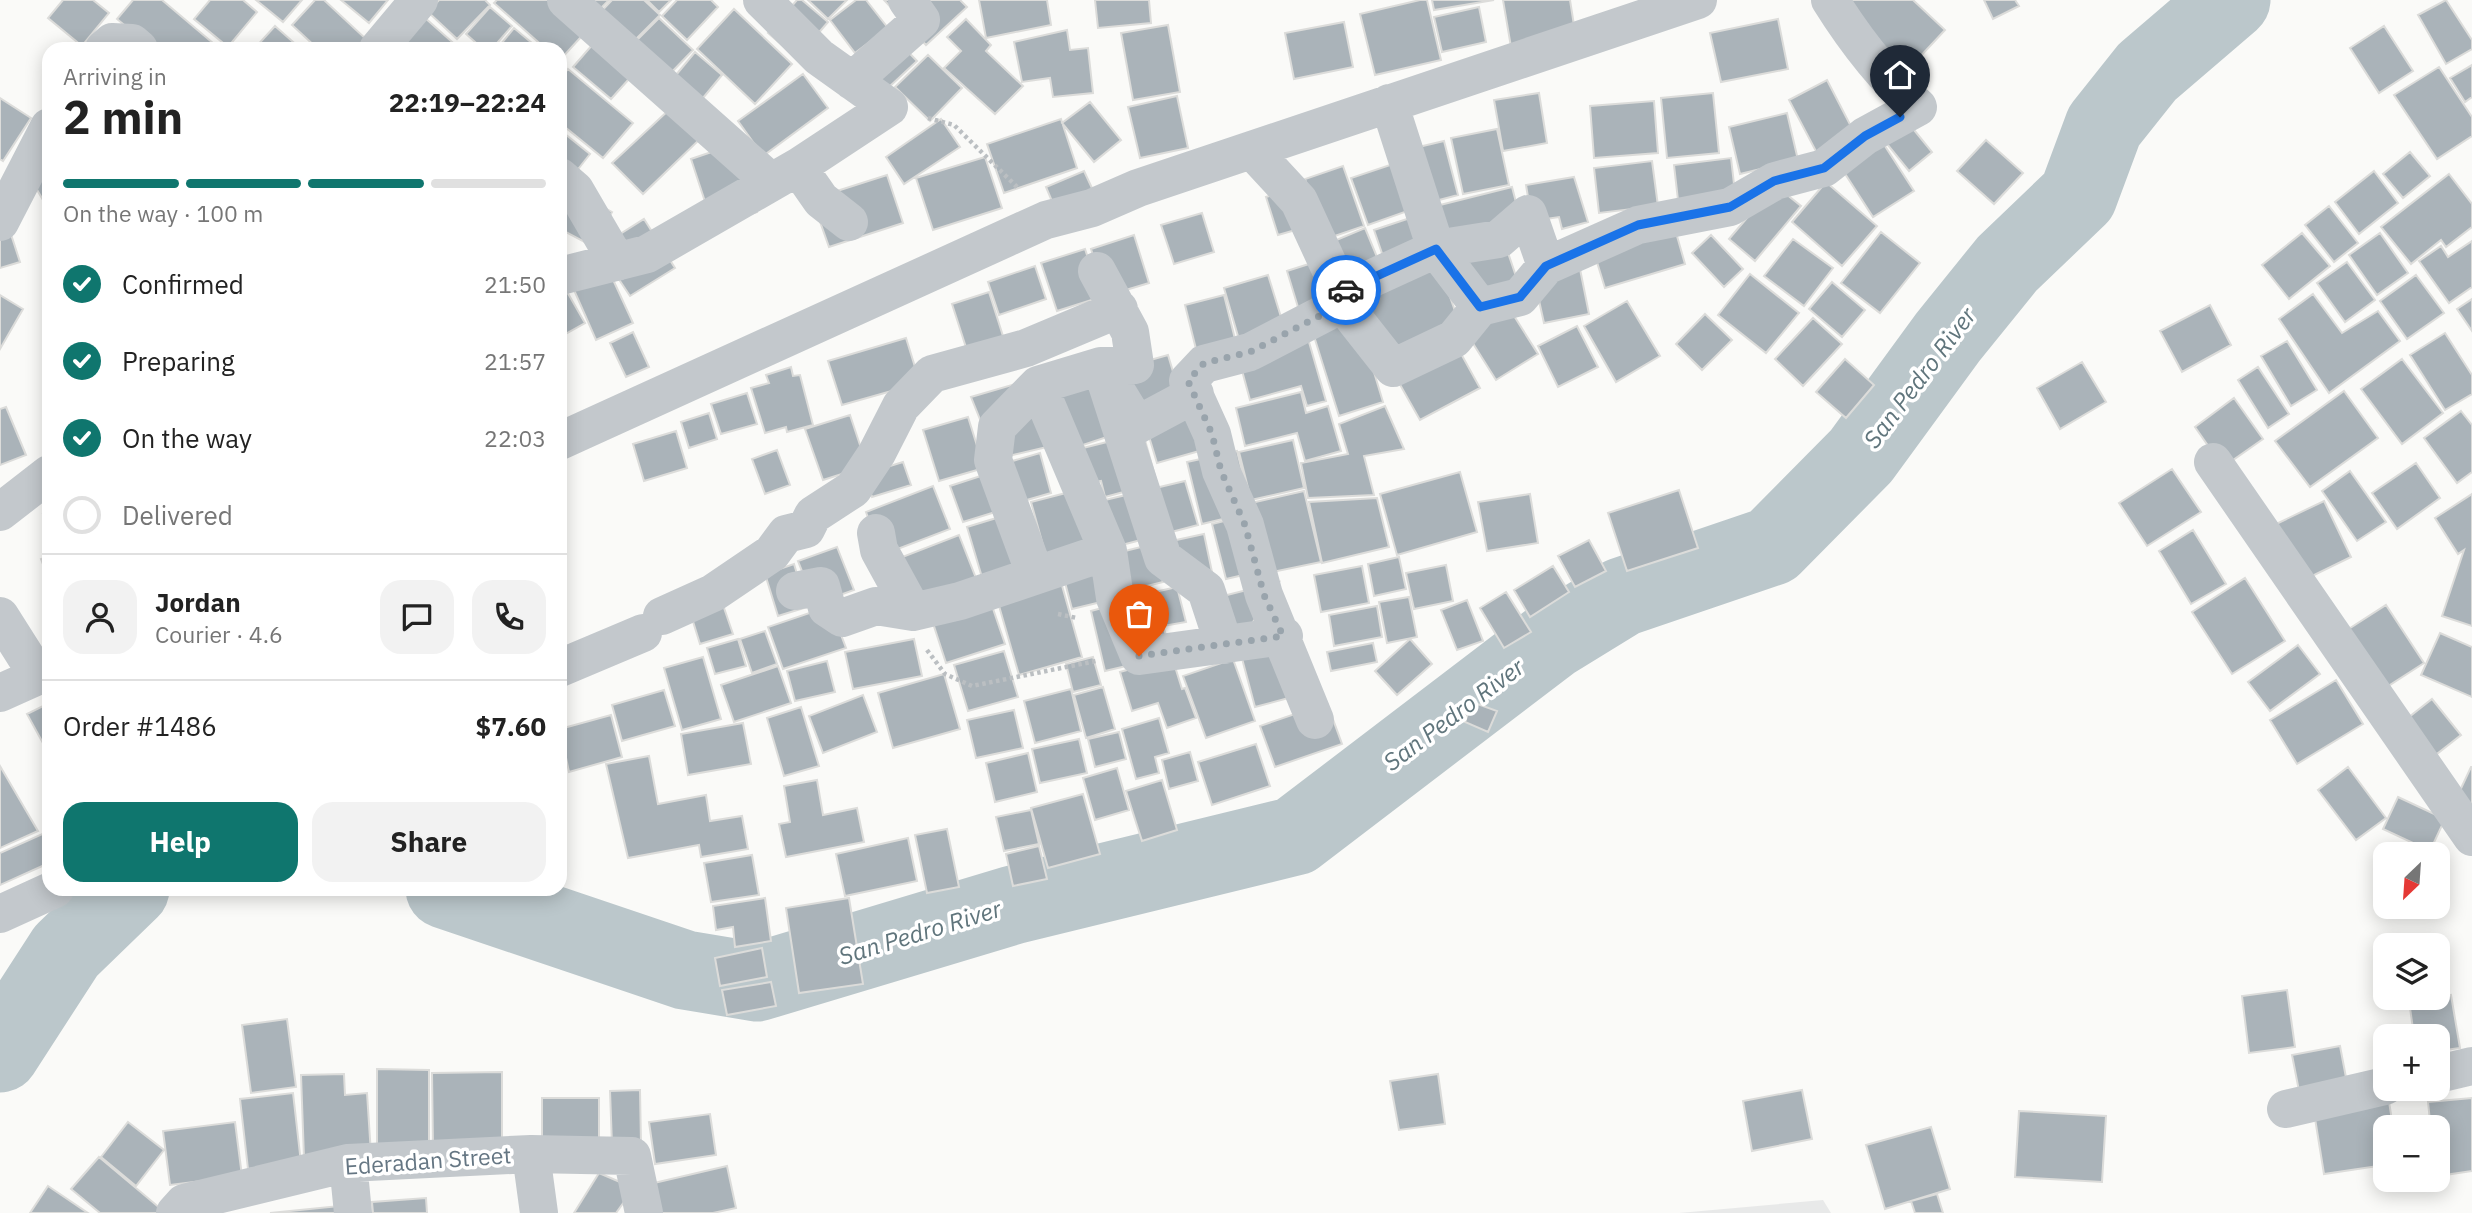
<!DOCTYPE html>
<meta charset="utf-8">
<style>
:root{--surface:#fff;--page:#f2f2f2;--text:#222;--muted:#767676;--line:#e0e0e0;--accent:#0f766e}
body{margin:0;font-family:"IBM Plex Sans",sans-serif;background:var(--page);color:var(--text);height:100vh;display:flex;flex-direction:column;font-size:26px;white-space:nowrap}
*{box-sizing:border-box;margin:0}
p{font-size:23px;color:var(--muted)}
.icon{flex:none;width:38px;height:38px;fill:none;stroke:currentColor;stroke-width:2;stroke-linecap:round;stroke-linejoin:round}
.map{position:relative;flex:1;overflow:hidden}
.details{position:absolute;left:42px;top:42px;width:525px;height:854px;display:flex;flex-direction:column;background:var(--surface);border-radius:21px;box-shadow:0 4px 18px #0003}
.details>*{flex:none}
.needle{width:46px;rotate:205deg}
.buttons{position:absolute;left:2373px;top:842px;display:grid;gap:14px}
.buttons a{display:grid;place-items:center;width:77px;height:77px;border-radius:14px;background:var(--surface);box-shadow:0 4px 18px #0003;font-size:35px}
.pin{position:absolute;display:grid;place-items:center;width:60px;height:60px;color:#fff;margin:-72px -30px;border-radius:50% 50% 50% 0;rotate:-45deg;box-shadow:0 0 7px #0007}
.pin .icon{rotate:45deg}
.courier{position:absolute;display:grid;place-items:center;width:70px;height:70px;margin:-35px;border:5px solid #1a73e8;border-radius:50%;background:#fff;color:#222;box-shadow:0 2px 9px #0007}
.overview em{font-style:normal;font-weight:700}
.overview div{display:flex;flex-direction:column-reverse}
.overview{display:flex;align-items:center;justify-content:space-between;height:119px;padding:0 21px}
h1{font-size:46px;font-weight:700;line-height:52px}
.bar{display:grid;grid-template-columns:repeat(4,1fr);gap:10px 7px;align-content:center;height:84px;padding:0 21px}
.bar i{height:9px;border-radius:5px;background:var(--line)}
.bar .selected{background:var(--accent)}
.bar p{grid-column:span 4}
.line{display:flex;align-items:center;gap:18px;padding:0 21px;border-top:2px solid var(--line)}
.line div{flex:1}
.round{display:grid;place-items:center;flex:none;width:74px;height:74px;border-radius:21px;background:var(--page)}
ol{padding:0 21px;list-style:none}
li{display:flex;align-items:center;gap:21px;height:77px}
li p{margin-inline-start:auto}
li .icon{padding:7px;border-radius:50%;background:var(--accent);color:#fff;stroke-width:4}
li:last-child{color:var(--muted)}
li i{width:38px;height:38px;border:4px solid var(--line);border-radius:50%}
.primary-button{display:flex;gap:14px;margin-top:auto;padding:14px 21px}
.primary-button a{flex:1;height:80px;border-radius:21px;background:var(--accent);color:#fff;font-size:28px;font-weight:700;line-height:80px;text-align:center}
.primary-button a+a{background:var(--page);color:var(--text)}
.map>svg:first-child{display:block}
</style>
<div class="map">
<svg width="2472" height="1213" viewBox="0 0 2472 1213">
<rect width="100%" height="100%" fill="#fafaf8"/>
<!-- built -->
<path fill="#e8e9e9" d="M1823 1200 1831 1213H1679Z"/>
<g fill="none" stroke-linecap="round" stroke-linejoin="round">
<!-- river -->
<path stroke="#bbc7cb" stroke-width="79" d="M445 889 685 970 757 982 1013 905 1295 836 1552 640 1622 597 1772 546 1861 456 1948 337 2007 264 2078 196 2104 126 2147 72 2231 0
M0 1053 66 951 130 889"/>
</g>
<!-- building -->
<path fill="#aab3b9" stroke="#dcdcda" stroke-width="2" d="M63 0H93L109 13 82 46 48 18Z
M133 0H162L220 49H153L117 19Z
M210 0H243L257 12 228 47 194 19Z
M256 0H302L283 22Z
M315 0H324L367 40 359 49H318L292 25Z
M341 0H388L369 23Z
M439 0H485L490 5 457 39 428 12Z
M497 0H562L591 26 560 60V49H546L494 3Z
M576 0H609L592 17Z
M612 0H644L660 15 625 50 594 19Z
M647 0H671L659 12Z
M677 0H711L718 7 687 40 662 16Z
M797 0H802L828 22 797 58 768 33Z
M808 0H847L828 19Z
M856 0H866L888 28 855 53 830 20Z
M884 0H960L967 7 926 45Z
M979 0H1047L1051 25 986 38Z
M1095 0H1149L1151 23 1098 28Z
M1420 0H1427L1441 60 1375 75 1360 14Z
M1432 0H1494L1434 10Z
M1503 0H1570L1576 38 1511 47Z
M1844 0H1913L1945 30 1903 75Z
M1984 0H2015L2019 6 1993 19Z
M2446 0 2472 40V49L2446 64 2418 15Z
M490 7 512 26 492 49H483L466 34Z
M1479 7 1486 42 1442 52 1434 17Z
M734 9 792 64 755 104 697 49Z
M424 17 460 49H396Z
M659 18 693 50 667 77 633 44Z
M966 19 991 45 986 51 1023 86 995 114 944 68 961 51 947 37Z
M1778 19 1788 69 1721 82 1710 33Z
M1344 22 1353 67 1294 79 1285 33Z
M1168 25 1180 92 1133 100 1121 33Z
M275 26 301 49H254Z
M2384 26 2413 71 2379 93 2350 48Z
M514 28 539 49H497Z
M1067 30 1070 50 1088 48 1093 93 1053 97 1050 78 1022 82 1014 42Z
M891 34 917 61 888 88 863 60Z
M600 36 638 69 611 99 573 67Z
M695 52 722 75 698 104 671 81Z
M928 55 962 88 930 121 895 87Z
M2472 65V97L2465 102 2450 78Z
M2439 67 2472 117V136L2437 159 2394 95Z
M568 69 633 123 603 158 560 123V79Z
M803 74 828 108 763 156 738 121Z
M1827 80 1857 138 1819 157 1789 100Z
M1539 93 1547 143 1503 151 1494 100Z
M1713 93 1719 153 1667 158 1661 98Z
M1177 96 1188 148 1140 158 1128 107Z
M0 98 31 118 3 161 0 159Z
M1654 101 1658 153 1594 158 1590 106Z
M1090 102 1121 140 1094 162 1062 123Z
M671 108 700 139 643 194 612 163Z
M1787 113 1798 160 1740 174 1729 127Z
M941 119 960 147 904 184 886 157Z
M1061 119 1077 168 1004 193 987 144Z
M1910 125 1932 152 1909 171 1887 144Z
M1497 129 1509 185 1463 194 1451 138Z
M560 130 590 154 560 192Z
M1986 140 2023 173 1994 204 1957 171Z
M1444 141 1458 195 1424 204 1410 149Z
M1883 143 1914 191 1873 217 1842 169Z
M735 144 757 212 713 226 691 159Z
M2410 152 2430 176 2403 198 2383 174Z
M985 157 1002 208 933 230 916 178Z
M1731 158 1735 193 1678 200 1674 165Z
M1402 161 1419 207 1368 225 1351 178Z
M1652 161 1658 206 1599 213 1594 168Z
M1343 166 1364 226 1326 239 1305 179Z
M1084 171 1098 201 1059 218 1046 187Z
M2374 171 2398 203 2359 234 2335 202Z
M49 174V210L33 183Z
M2449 174 2472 204V227L2446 247 2441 240 2411 264 2381 227Z
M887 175 903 223 829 247 812 199Z
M1574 177 1588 222 1562 229 1559 217 1532 221 1526 185Z
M1826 182 1877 226 1842 266 1792 222Z
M1775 185 1801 206 1755 261 1729 239Z
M1301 186 1313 225 1278 235 1266 197Z
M568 187 612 212 592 246 560 229V202Z
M1512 187 1523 229 1435 252 1424 209Z
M2329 206 2358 243 2334 262 2305 225Z
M1202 213 1214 252 1174 264 1161 225Z
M1416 216 1430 254 1387 268 1374 230Z
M6 219 20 262 0 268V221Z
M644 219 675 268 630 296 598 248Z
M1673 222 1685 264 1605 288 1592 246Z
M1365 228 1382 269 1352 282 1334 241Z
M1881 232 1920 263 1880 313 1841 283Z
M2302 233 2330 266 2289 299 2262 265Z
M2380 233 2408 273 2377 295 2349 255Z
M1134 235 1149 283 1106 296 1091 249Z
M1711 235 1743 269 1724 287 1692 253Z
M1503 238 1521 291 1479 287 1446 255Z
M1793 239 1833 268 1804 306 1764 276Z
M2472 241V287L2449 303 2419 261 2441 246 2448 257Z
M1085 249 1101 297 1057 311 1041 263Z
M1337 255 1351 302 1301 317 1287 271Z
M1437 260 1461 328 1380 355 1356 287Z
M2347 262 2375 300 2345 322 2317 283Z
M1035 266 1046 299 999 315 988 282Z
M1580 269 1589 314 1544 323 1534 278Z
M610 273 633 323 596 340 574 290Z
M1750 274 1799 313 1766 353 1718 315Z
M1268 275 1285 330 1240 343 1224 288Z
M2416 275 2444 313 2407 339 2380 301Z
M1832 282 1865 310 1842 337 1809 309Z
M562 283 585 323 560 337V284Z
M989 292 1009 355 972 366 952 304Z
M2313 294 2342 333 2378 311 2400 341 2329 393 2279 319Z
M0 295 23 309 0 349Z
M1224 295 1236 343 1197 353 1185 305Z
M2472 299V331L2457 309Z
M1504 300 1538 354 1496 380 1462 326Z
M1627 301 1660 356 1616 382 1584 326Z
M2210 305 2231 345 2182 372 2160 331Z
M1705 314 1732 340 1702 370 1676 344Z
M1813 318 1842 344 1803 386 1775 359Z
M1358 319 1383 402 1339 416 1313 333Z
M1577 326 1598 367 1558 387 1538 346Z
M633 332 649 367 626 377 610 343Z
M2445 333 2472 375V394L2445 410 2410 355Z
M1307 335 1326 401 1307 406 1301 386 1250 400 1237 352Z
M906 338 920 383 842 405 828 361Z
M1454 341 1480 388 1420 420 1394 374Z
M2287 341 2317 390 2291 406 2261 356Z
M1168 355 1180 395 1134 409 1122 368Z
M1845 359 1874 385 1846 418 1816 392Z
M2402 359 2443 413 2402 444 2361 389Z
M2082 362 2106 402 2060 429 2037 388Z
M791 367 793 376 800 375 813 425 787 432 786 427 765 433 751 388 769 383 766 375Z
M2258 367 2289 414 2268 428 2238 380Z
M1118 378 1110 436 1056 454 1034 389Z
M1029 380 1047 447 996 459 971 397Z
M2344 391 2378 438 2310 487 2275 441Z
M1301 392 1306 413 1328 406 1341 451 1305 461 1297 433 1245 446 1236 408Z
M747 393 757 424 721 434 711 404Z
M2234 398 2263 439 2223 467 2195 427Z
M1211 400 1224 444 1157 463 1144 420Z
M1385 406 1404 449 1364 456 1374 495 1308 498 1301 463 1348 454 1339 424Z
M6 407 26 455 0 465V409Z
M2461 411 2472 425V472L2457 483 2424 438Z
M709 413 717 439 689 448 681 422Z
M850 415 867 466 823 480 805 429Z
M968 417 984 468 939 481 923 430Z
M676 431 687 468 644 481 633 444Z
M1143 433 1157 483 1105 497 1101 481 1075 486 1067 452Z
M1293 440 1304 488 1251 500 1239 452Z
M777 450 790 485 765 494 752 459Z
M1237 451 1252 512 1202 524 1187 462Z
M1040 453 1051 493 1006 506 995 466Z
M903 462 911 485 872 497 864 474Z
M2416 463 2440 498 2397 529 2372 493Z
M2172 469 2201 512 2147 546 2119 503Z
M2350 471 2386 522 2357 541 2322 491Z
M993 472 1005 509 963 522 950 486Z
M1460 472 1477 532 1397 555 1380 494Z
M1185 481 1198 525 1118 546 1105 500Z
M1097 485 1115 548 1049 567 1031 502Z
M933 486 950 529 882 555 866 512Z
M1679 490 1698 548 1627 571 1608 513Z
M1304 491 1321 562 1268 573 1251 503Z
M1530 494 1538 543 1487 551 1478 502Z
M2472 494V626L2442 616 2464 550 2458 554 2435 518Z
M1377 498 1389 547 1322 563 1309 502Z
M2324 501 2351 557 2302 581 2274 525Z
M1029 508 1047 566 984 584 967 527Z
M49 512V532L43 514Z
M1252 514 1265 570 1226 579 1212 524Z
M2193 530 2226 584 2191 604 2159 551Z
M1204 534 1212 572 1158 544Z
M959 535 981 591 915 617 892 561Z
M1589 540 1606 571 1575 587 1558 556Z
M1153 544 1163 582 1127 591 1117 553Z
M837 547 854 590 815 604 798 561Z
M49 556V580L41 559Z
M1115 557 1126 596 1072 609 1062 571Z
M1399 557 1406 589 1374 596 1368 564Z
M794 564 807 607 778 616 765 574Z
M1446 565 1453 601 1414 609 1406 573Z
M1362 566 1369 603 1321 612 1314 575Z
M1553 566 1569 592 1530 617 1514 590Z
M2245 578 2285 641 2232 674 2192 612Z
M1061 582 1082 657 1019 675 997 599Z
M1279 582 1236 648 1223 596Z
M1177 587 1186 622 1163 626 1167 638 1139 644 1128 598Z
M1506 592 1531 632 1504 648 1480 608Z
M988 594 1005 644 946 663 930 614Z
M1409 597 1417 637 1387 643 1379 602Z
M1467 600 1483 641 1457 650 1441 610Z
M1124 602 1139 663 1105 671 1091 611Z
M723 605 733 634 700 644 691 615Z
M2386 605 2424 663 2382 690 2344 632Z
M830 606 846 648 783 669 768 627Z
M1377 606 1382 637 1334 646 1329 615Z
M765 631 777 664 752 673 740 639Z
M2440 633 2472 647V697L2421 675Z
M1293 637 1307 693 1255 707 1240 651Z
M738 639 746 666 715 674 707 648Z
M914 639 922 676 853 689 845 652Z
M1410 639 1432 664 1397 695 1375 671Z
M1373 643 1377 662 1331 671 1327 652Z
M2298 645 2320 674 2270 711 2248 682Z
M1004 651 1018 697 968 711 954 665Z
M703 657 721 719 682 730 664 668Z
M1093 657 1101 685 1073 692 1066 664Z
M1172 657 1182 689 1185 688 1196 718 1167 728 1158 703 1132 711 1120 672Z
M1233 659 1255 721 1206 738 1183 676Z
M827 661 835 692 795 701 787 671Z
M778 666 791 703 734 722 721 685Z
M944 674 960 729 893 748 878 693Z
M2336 680 2363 724 2297 764 2270 720Z
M1103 687 1115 729 1086 738 1074 695Z
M1071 689 1081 731 1035 743 1024 701Z
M664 690 675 726 622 741 612 705Z
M863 695 877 732 823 753 809 716Z
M2432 699 2461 735 2433 757 2404 721Z
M1472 702 1497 711 1488 732 1465 722Z
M49 703V754L27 714Z
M1327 703 1342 744 1275 767 1260 726Z
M801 707 819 766 784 776 767 718Z
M1014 710 1023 748 976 758 967 720Z
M611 715 622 757 569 772 560 729Z
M1159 718 1169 753 1155 757 1159 773 1136 779 1122 729Z
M743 723 751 764 688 775 681 734Z
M1119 732 1126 759 1095 767 1088 739Z
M1079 739 1087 773 1040 783 1032 749Z
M1256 744 1270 786 1212 805 1198 762Z
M1190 752 1198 781 1169 789 1162 760Z
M1028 753 1037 792 995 802 986 763Z
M649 756 658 804 706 795 710 821 742 816 748 849 701 857 699 845 628 858 606 764Z
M0 766 38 831 0 848Z
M2348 767 2386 818 2356 840 2318 790Z
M2471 767H2472V806L2456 799Z
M1117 768 1129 810 1095 820 1083 778Z
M817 780 823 815 857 808 864 842 786 857 779 824 790 822 784 786Z
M1162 780 1177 830 1142 841 1126 791Z
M1083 794 1100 854 1048 868 1031 808Z
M2398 797 2445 819 2430 851 2383 829Z
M1031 810 1039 844 1004 851 996 817Z
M947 829 959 887 927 893 915 835Z
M49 831V863L0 885V853Z
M908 838 917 881 845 896 836 854Z
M1039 846 1047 879 1013 886 1006 854Z
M752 855 759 895 711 902 704 863Z
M765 898 771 941 735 947 733 927 716 930 713 906Z
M849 898 863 984 799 993 786 908Z
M2421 938 2423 945H2399Z
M762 948 767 977 720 986 715 958Z
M771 982 776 1006 727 1015 722 990Z
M2287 990 2295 1047 2249 1053 2242 996Z
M2451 995 2460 1048 2438 1051V1036H2414L2409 1001Z
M287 1019 296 1087 251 1093 242 1025Z
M2340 1046 2348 1088 2300 1096 2292 1055Z
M377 1069 429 1070V1150H377Z
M502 1072V1148H433L432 1073Z
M344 1074 345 1095 367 1093 371 1154 304 1158 301 1075Z
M1438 1074 1445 1124 1399 1130 1390 1081Z
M640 1090 641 1144 612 1145 610 1091Z
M1802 1090 1812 1139 1752 1151 1743 1101Z
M293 1093 301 1163 248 1169 240 1099Z
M2388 1095 2393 1127H2385V1165L2324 1174 2313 1106Z
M542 1098H599V1146H542Z
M2472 1098V1171L2438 1176V1127H2409V1124L2430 1121 2428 1102Z
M2019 1111 2106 1116 2102 1182 2015 1177Z
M710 1114 716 1155 655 1164 649 1122Z
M128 1122 164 1150 136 1186 101 1157Z
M235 1122 242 1176 170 1185 163 1131Z
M1931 1127 1950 1189 1885 1209 1866 1145Z
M99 1157 161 1209 157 1213H100L71 1189Z
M727 1166 736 1208 713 1213H661L654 1183Z
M599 1173 634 1188 616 1213H574Z
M48 1186 88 1213H30Z
M1937 1194 1943 1213H1915L1911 1201Z
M426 1198 427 1213H373L372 1202Z
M339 1206 340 1213H270Z"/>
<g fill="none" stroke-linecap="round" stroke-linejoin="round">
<!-- path -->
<path stroke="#bbbfc2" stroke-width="4.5" stroke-dasharray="3.5 3.5" stroke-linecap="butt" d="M928 118 954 125 1018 188
M1058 614 1077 618
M927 650 945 674 972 686 1096 661"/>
<!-- minor -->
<path stroke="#c3c8cc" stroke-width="38" d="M566 0 771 182
M104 49 112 42 132 43 139 49
M378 49 419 0
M852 81 921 20 907 0
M1389 103 1436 249 1480 307
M1252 150 1299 201 1352 316 1393 368 1454 339 1480 307 1520 297 1546 266 1638 225 1730 207 1775 181 1824 168 1865 136 1918 107C1882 76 1855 40 1830 0
M798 167 821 200 849 222
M560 177 575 190 617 262
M0 222 49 127
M1097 271 1130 332 1135 365 1101 366 1038 385 1108 551 1115 598 1139 656 1284 636
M560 276 647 254 798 167 889 107 819 57 762 0
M1195 394 1137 425 1101 366 1163 558 1206 590 1224 645
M560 441 1046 220 1092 208 1138 188 1698 0
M2213 462 2472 837
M0 512 49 474
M876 533 879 550 913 612 960 601 1108 551
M1035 574 993 460 997 427 1038 385
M795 591 821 586 827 608 842 618 876 606 913 612
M0 616 38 676
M662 616 713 593 772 553 786 534 806 529 813 515 853 489 877 453 901 406 932 374 1026 348 1119 309
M560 668 643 633
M0 693 49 671
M1315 720 1264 595 1245 525 1221 471 1212 434 1188 381 1204 364 1250 352 1327 312 1342 292 1436 249 1499 239 1528 214 1546 266
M0 914 55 889
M2438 1074 2472 1066
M2286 1109 2385 1086
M531 1154 539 1213
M348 1163 353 1213
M175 1213 184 1203 348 1163 531 1154 632 1156 644 1213"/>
</g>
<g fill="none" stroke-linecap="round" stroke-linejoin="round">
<!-- done -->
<path stroke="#99a4ac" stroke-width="7" stroke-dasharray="0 12.6" d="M1139 656 1283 636 1264 595 1245 525 1221 471 1212 434 1188 381 1204 363 1250 352 1327 312 1346 290"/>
<!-- route -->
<path stroke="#1a73e8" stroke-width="9" d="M1346 290 1436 249 1480 307 1520 297 1546 266 1638 225 1730 207 1774 181 1824 168 1865 136 1900 117"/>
</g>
<g text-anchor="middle" stroke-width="7" stroke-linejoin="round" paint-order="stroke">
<!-- street labels -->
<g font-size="23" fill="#657683" stroke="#fff">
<text transform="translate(428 1161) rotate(-4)" y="8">Ederadan Street</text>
</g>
<!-- water labels -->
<g font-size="24" font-style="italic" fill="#60757c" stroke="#fff">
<text transform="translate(1920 378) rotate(-53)" y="8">San Pedro River</text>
<text transform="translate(1454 715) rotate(-37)" y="8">San Pedro River</text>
<text transform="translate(920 933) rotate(-17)" y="8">San Pedro River</text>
</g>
</g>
</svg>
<div class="buttons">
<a><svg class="needle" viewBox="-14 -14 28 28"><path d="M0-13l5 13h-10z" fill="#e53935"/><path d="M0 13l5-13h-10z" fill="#767676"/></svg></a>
<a><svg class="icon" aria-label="layers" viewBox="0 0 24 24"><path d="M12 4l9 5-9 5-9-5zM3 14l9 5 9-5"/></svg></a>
<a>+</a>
<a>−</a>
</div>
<div class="pin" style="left:1139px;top:656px;background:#ea580c"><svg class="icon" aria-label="bag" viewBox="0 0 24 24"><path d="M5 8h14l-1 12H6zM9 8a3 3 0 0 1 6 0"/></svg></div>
<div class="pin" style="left:1900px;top:117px;background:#1f2937"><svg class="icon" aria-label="home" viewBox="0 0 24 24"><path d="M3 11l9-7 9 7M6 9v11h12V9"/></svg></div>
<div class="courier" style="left:1346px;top:290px"><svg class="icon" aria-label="car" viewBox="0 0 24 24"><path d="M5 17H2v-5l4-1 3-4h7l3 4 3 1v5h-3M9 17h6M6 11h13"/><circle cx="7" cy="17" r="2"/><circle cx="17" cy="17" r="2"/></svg></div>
<section class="details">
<div class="overview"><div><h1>2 min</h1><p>Arriving in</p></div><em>22:19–22:24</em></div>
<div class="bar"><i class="selected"></i><i class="selected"></i><i class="selected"></i><i></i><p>On the way · 100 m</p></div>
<ol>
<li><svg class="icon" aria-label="check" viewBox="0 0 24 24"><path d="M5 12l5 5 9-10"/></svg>Confirmed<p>21:50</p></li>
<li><svg class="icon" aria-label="check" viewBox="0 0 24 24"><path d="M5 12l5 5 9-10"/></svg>Preparing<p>21:57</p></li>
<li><svg class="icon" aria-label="check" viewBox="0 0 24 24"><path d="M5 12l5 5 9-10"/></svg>On the way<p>22:03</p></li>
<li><i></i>Delivered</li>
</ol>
<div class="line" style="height:126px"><a class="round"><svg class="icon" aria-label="person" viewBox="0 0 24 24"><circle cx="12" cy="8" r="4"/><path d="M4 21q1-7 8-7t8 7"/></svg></a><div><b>Jordan</b><p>Courier · 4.6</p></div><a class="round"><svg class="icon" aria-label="chat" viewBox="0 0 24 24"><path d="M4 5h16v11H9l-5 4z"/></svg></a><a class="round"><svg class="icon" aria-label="phone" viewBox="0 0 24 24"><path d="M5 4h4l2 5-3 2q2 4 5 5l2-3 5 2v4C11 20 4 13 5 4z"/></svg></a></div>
<div class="line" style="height:91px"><div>Order #1486</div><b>$7.60</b></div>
<div class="primary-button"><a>Help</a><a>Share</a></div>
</section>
</div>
